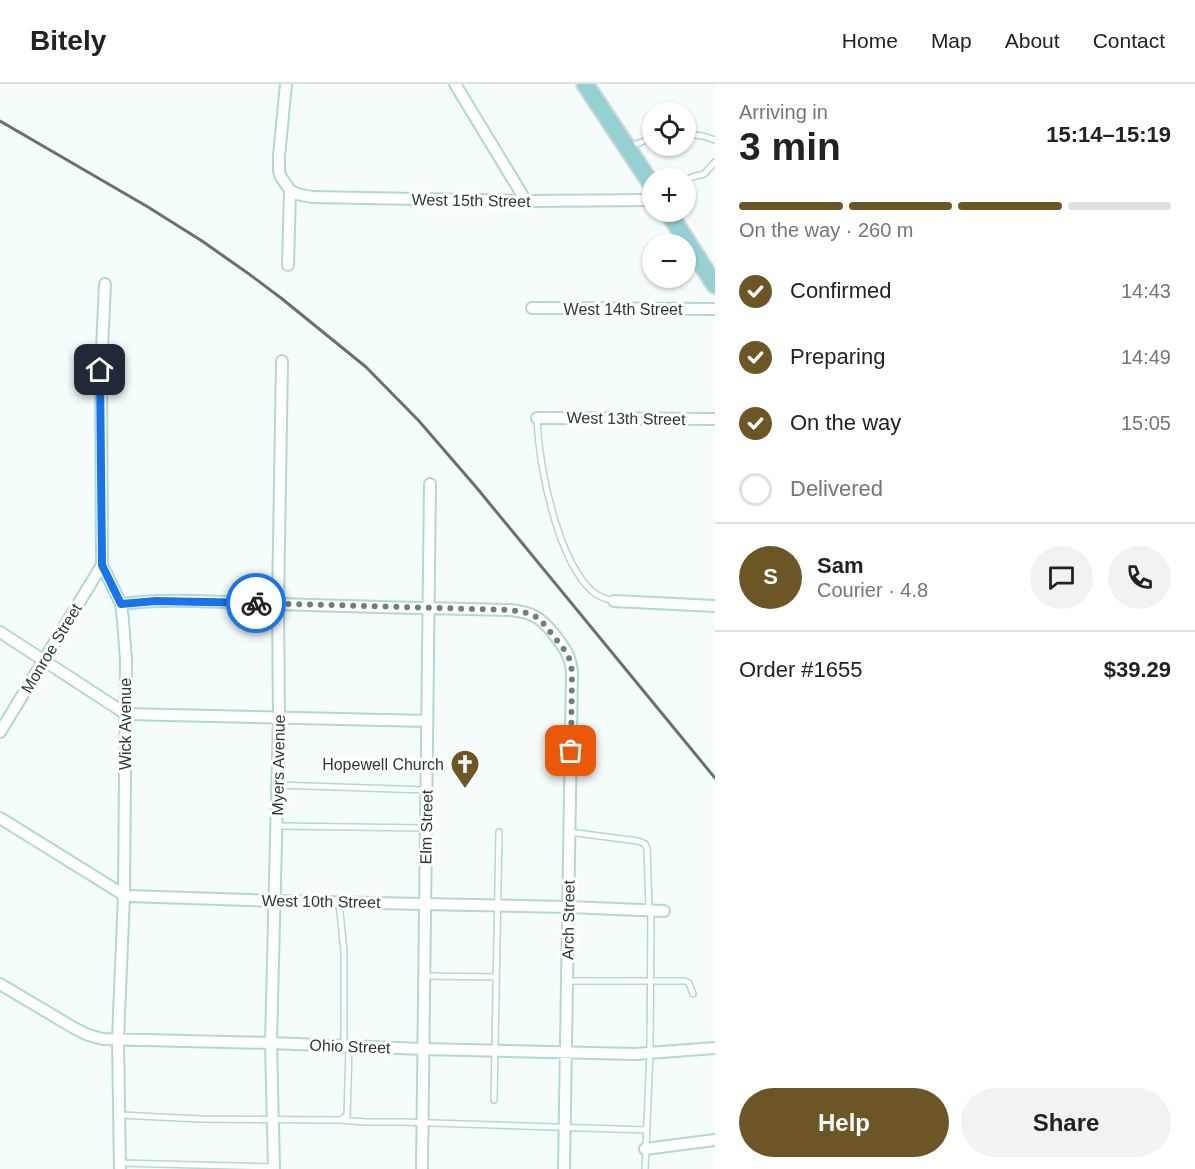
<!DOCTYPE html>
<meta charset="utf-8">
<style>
:root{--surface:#fff;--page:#f2f2f2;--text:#222;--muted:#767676;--line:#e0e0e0;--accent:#6d5626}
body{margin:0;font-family:Helvetica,sans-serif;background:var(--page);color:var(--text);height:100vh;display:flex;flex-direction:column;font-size:22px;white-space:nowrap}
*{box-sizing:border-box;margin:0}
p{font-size:20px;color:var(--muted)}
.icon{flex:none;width:33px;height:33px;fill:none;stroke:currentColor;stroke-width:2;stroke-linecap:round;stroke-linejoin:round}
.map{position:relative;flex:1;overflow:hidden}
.side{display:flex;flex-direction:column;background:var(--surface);width:480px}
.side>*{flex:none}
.controls{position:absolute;left:642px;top:18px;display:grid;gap:12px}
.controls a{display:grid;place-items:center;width:54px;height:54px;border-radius:50%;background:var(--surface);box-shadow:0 2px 4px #0004;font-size:30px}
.pin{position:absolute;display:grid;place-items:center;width:51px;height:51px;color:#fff;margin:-26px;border-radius:12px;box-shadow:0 3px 9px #0006}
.courier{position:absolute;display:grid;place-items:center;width:60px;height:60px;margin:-30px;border:4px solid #1a73e8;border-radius:50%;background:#fff;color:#222;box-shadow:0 2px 8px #0007}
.overview em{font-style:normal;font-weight:700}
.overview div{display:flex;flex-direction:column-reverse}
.overview{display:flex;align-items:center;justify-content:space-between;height:102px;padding:0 24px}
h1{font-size:39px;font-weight:700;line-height:45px}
.bar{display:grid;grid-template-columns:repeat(4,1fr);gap:9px 6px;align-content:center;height:72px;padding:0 24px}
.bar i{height:8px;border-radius:4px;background:var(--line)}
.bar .current{background:var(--accent)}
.bar p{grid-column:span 4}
.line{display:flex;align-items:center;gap:15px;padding:0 24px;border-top:2px solid var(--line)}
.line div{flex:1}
.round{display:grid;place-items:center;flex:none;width:63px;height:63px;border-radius:32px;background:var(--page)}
ol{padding:0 24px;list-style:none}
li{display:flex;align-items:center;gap:18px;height:66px}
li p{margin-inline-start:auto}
li .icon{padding:6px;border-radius:50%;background:var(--accent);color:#fff;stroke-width:4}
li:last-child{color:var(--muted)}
li i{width:33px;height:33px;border:3px solid var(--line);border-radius:50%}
.cta{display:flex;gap:12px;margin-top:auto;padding:12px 24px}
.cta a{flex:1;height:69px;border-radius:36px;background:var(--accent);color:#fff;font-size:24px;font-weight:700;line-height:69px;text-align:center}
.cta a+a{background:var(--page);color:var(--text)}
header{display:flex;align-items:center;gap:36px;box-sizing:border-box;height:84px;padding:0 30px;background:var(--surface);border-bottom:2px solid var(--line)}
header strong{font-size:28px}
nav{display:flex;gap:33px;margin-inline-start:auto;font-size:21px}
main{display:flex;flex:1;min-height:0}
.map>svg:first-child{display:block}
</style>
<header>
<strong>Bitely</strong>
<nav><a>Home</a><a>Map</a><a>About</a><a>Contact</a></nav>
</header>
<main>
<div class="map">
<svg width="715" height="1085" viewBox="0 0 715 1085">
<rect width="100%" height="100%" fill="#f5fdfc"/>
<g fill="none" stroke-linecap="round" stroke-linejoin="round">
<!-- service casing -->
<g stroke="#b0d9d0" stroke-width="8">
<path id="service" d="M686 50 703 52 715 56
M631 62 652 54
M686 96 692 93 704 90 715 78
M537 335C539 382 557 476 593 508 599 513 606 515 614 517
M278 701 426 706
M277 742 425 744
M569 748 638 757 645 760 647 765 649 826
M339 818 344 868V962
M424 892 496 893
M567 897H685L689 899 693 910
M494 1016 499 748
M120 1031 200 1035 340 1036 347 1032 349 962
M340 1036 366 1038H401L646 1046
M120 1079 274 1083
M645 1085 650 969 651 826"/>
</g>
<!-- minor casing -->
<g stroke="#b0d9d0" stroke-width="14">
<path id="minor" d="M286 0 279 72V87L281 93 290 106 288 181
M455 0 526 117
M290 106 297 110 312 113 526 117 652 116
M105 200 101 286 102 481 121 520 123 536 126 576 124 811 118 955 120 1085
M532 224 715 225
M537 334 715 335
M614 517 715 522
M121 520C173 513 228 519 281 520 358 523 434 524 511 526 519 527 527 528 534 532 546 537 567 565 570 577 571 580 571 584 572 587L564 1085
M0 548 126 630 427 637
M0 648 102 481
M0 734 124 811 129 812 275 817 569 823 664 827
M0 900 74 944 88 951 103 955 271 959 423 965 635 970 715 964
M645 1065 715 1056
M274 1085 271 959 279 634 278 520 282 277
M422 1085 430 400"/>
</g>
<!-- primary casing -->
<g stroke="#d4d8d7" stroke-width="20">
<path id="primary" d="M585 0 652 101
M668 128 715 201"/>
</g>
<!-- service -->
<use href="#service" stroke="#fff" stroke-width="5"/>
<!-- minor -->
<use href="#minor" stroke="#fff" stroke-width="10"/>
<!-- primary -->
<use href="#primary" stroke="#95d0d3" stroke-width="16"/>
<!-- rail -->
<path stroke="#647370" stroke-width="3" d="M0 37 148 123 202 157 249 190 281 214 366 283 419 337 476 403 715 694"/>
</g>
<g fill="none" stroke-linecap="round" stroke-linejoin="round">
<!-- done -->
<path stroke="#707e7c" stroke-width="6" stroke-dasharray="0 10.8" d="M256 519 511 526 527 529 539 534 563 564 569 574 572 587 571 667"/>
<!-- route -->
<path stroke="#1a73e8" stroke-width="8" d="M100 286 102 481 121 520 156 517 256 519"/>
</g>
<!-- icons -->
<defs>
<g id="church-pin" transform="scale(1.5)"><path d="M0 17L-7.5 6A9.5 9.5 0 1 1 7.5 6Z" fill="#6d5626" stroke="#fff"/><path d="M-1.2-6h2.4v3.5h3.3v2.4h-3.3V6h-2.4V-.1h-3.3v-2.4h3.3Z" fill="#fff"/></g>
</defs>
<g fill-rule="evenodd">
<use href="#church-pin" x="465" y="680"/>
</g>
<g text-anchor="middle" stroke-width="6" stroke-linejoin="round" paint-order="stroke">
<!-- street labels -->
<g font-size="16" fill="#293a37" stroke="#fff">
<text transform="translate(471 116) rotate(1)" y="6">West 15th Street</text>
<text x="623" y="231">West 14th Street</text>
<text transform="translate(626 334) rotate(1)" y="6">West 13th Street</text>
<text transform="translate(51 564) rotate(-59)" y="6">Monroe Street</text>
<text transform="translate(125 640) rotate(-90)" y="6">Wick Avenue</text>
<text transform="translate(278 681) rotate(-89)" y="6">Myers Avenue</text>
<text transform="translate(426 743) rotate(-89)" y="6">Elm Street</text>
<text transform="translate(321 817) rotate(1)" y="6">West 10th Street</text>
<text transform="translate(568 836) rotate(-89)" y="6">Arch Street</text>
<text transform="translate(350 962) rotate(2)" y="6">Ohio Street</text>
</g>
<!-- poi labels -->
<g font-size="16" fill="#293a37" stroke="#fff" text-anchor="end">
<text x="444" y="686">Hopewell Church</text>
</g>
</g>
</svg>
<div class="controls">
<a><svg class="icon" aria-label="locate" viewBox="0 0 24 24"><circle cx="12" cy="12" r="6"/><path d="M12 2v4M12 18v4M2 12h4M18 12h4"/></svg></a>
<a>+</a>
<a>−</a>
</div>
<div class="pin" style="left:571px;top:667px;background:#ea580c"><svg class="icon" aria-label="bag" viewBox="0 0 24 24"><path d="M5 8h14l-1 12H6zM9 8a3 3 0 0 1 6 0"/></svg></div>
<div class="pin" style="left:100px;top:286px;background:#1f2937"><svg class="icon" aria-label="home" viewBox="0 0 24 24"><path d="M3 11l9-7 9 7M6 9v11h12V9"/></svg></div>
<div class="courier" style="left:256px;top:519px"><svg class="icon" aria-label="bike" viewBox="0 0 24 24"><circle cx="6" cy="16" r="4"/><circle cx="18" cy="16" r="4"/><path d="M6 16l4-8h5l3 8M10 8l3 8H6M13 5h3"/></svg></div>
</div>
<section class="side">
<div class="overview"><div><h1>3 min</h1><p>Arriving in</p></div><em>15:14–15:19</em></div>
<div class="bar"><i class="current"></i><i class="current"></i><i class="current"></i><i></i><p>On the way · 260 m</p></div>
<ol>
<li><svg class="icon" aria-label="check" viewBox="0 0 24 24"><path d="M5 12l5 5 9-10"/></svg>Confirmed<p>14:43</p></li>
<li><svg class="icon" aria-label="check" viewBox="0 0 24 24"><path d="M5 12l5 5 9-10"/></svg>Preparing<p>14:49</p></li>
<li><svg class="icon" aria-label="check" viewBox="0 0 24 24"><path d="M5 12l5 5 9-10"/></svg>On the way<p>15:05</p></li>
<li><i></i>Delivered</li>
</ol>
<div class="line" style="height:108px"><b class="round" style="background:var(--accent);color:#fff">S</b><div><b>Sam</b><p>Courier · 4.8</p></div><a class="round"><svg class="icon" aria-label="chat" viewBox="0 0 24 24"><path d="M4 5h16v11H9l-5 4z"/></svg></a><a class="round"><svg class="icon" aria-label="phone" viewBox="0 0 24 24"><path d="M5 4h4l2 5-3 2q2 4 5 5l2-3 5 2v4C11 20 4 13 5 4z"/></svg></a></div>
<div class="line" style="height:78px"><div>Order #1655</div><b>$39.29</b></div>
<div class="cta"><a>Help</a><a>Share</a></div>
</section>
</main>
